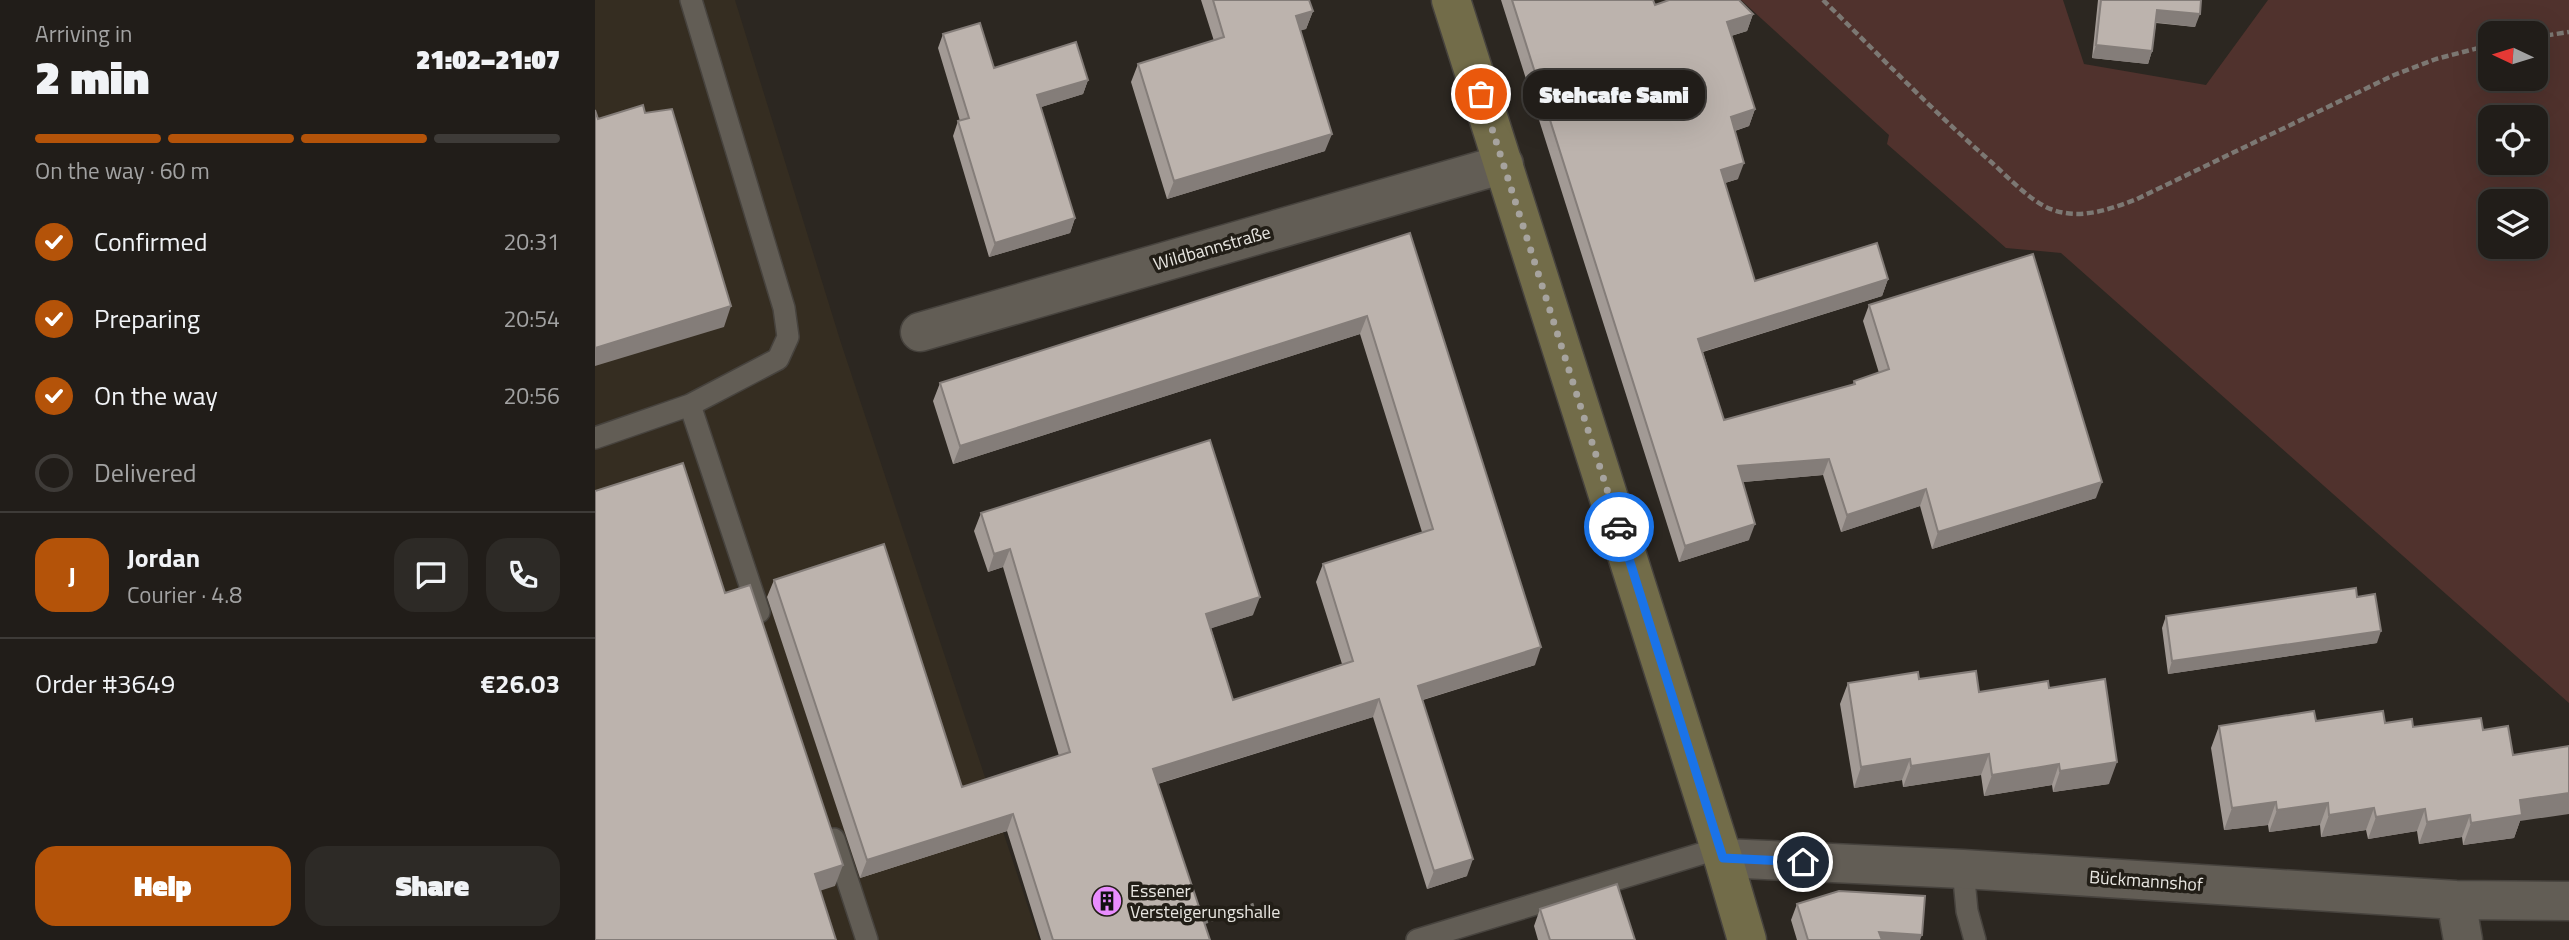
<!DOCTYPE html>
<meta charset="utf-8">
<style>
:root{--surface:#211d19;--page:#2d2a26;--text:#f1f3f6;--muted:#a2a2a2;--line:#3e3b38;--accent:#b45309}
body{margin:0;font-family:"Titillium Web",sans-serif;background:var(--page);color:var(--text);height:100vh;display:flex;flex-direction:column;font-size:26px;white-space:nowrap}
*{box-sizing:border-box;margin:0}
p{font-size:23px;color:var(--muted)}
.icon{flex:none;width:38px;height:38px;fill:none;stroke:currentColor;stroke-width:2;stroke-linecap:round;stroke-linejoin:round}
.map{position:relative;flex:1;overflow:hidden}
.sheet{display:flex;flex-direction:column;background:var(--surface);width:595px}
.sheet>*{flex:none}
.needle{width:46px;rotate:274deg}
.tools{position:absolute;left:1883px;top:21px;display:grid;gap:14px}
.tools a{display:grid;place-items:center;width:70px;height:70px;border-radius:14px;background:var(--surface);box-shadow:0 7px 28px #0002,0 0 0 2px var(--line);font-size:35px}
.pin{position:absolute;display:grid;place-items:center;width:60px;height:60px;color:#fff;margin:-30px;border:4px solid #fff;border-radius:50%;box-shadow:0 2px 7px #0007}
.courier{position:absolute;display:grid;place-items:center;width:70px;height:70px;margin:-35px;border:5px solid #1a73e8;border-radius:50%;background:#fff;color:#222;box-shadow:0 2px 9px #0007}
.bubble{position:absolute;height:49px;border-radius:21px;background:var(--surface);box-shadow:0 7px 28px #0002,0 0 0 2px var(--line);font-size:23px;font-weight:800;line-height:49px;text-align:center}
.headline em{font-style:normal;font-weight:800}
.headline div{display:flex;flex-direction:column-reverse}
.headline{display:flex;align-items:center;justify-content:space-between;height:119px;padding:0 35px}
h1{font-size:46px;font-weight:800;line-height:52px}
.bar{display:grid;grid-template-columns:repeat(4,1fr);gap:10px 7px;align-content:center;height:84px;padding:0 35px}
.bar i{height:9px;border-radius:5px;background:var(--line)}
.bar .current{background:var(--accent)}
.bar p{grid-column:span 4}
.line{display:flex;align-items:center;gap:18px;padding:0 35px;border-top:2px solid var(--line)}
.line div{flex:1}
.round{display:grid;place-items:center;flex:none;width:74px;height:74px;border-radius:21px;background:var(--page)}
ol{padding:0 35px;list-style:none}
li{display:flex;align-items:center;gap:21px;height:77px}
li p{margin-inline-start:auto}
li .icon{padding:7px;border-radius:50%;background:var(--accent);color:#fff;stroke-width:4}
li:last-child{color:var(--muted)}
li i{width:38px;height:38px;border:4px solid var(--line);border-radius:50%}
.primary-button{display:flex;gap:14px;margin-top:auto;padding:14px 35px}
.primary-button a{flex:1;height:80px;border-radius:21px;background:var(--accent);color:#fff;font-size:28px;font-weight:800;line-height:80px;text-align:center}
.primary-button a+a{background:var(--page);color:var(--text)}
main{display:flex;flex:1;min-height:0}
.map>svg:first-child{display:block}
</style>
<main>
<section class="sheet">
<div class="headline"><div><h1>2 min</h1><p>Arriving in</p></div><em>21:02–21:07</em></div>
<div class="bar"><i class="current"></i><i class="current"></i><i class="current"></i><i></i><p>On the way · 60 m</p></div>
<ol>
<li><svg class="icon" aria-label="check" viewBox="0 0 24 24"><path d="M5 12l5 5 9-10"/></svg>Confirmed<p>20:31</p></li>
<li><svg class="icon" aria-label="check" viewBox="0 0 24 24"><path d="M5 12l5 5 9-10"/></svg>Preparing<p>20:54</p></li>
<li><svg class="icon" aria-label="check" viewBox="0 0 24 24"><path d="M5 12l5 5 9-10"/></svg>On the way<p>20:56</p></li>
<li><i></i>Delivered</li>
</ol>
<div class="line" style="height:126px"><b class="round" style="background:var(--accent);color:#fff">J</b><div><b>Jordan</b><p>Courier · 4.8</p></div><a class="round"><svg class="icon" aria-label="chat" viewBox="0 0 24 24"><path d="M4 5h16v11H9l-5 4z"/></svg></a><a class="round"><svg class="icon" aria-label="phone" viewBox="0 0 24 24"><path d="M5 4h4l2 5-3 2q2 4 5 5l2-3 5 2v4C11 20 4 13 5 4z"/></svg></a></div>
<div class="line" style="height:91px"><div>Order #3649</div><b>€26.03</b></div>
<div class="primary-button"><a>Help</a><a>Share</a></div>
</section>
<div class="map">
<svg width="1974" height="940" viewBox="0 0 1974 940">
<rect width="100%" height="100%" fill="#2c2721"/>
<!-- built -->
<path fill="#352d21" d="M0 0H140L246 343 444 940H0Z"/>
<!-- green -->
<path fill="#50322d" fill-rule="evenodd" d="M1146 0H1468L1489 64 1611 85 1673 0H1974V703L1466 253 1411 248 1292 144 1294 135ZM1895 33H1941V79H1895ZM1895 117H1941V163H1895ZM1895 201H1941V247H1895Z"/>
<g fill="none" stroke-linecap="round" stroke-linejoin="round">
<!-- service casing -->
<g stroke="#47433e" stroke-width="24">
<path id="service" d="M95 405 183 359 193 337 189 308 96 0
M0 438 95 405 164 612
M239 839 272 940
M1368 869 1372 911 1380 940
M822 940 1125 848"/>
</g>
<!-- minor casing -->
<g stroke="#47433e" stroke-width="41">
<path id="minor" d="M325 332 909 164
M1128 858 1368 869 1861 900 1974 901
M1861 900 1868 940"/>
</g>
<!-- secondary casing -->
<g stroke="#47433e" stroke-width="41">
<path id="secondary" d="M856 0 1128 858 1152 940"/>
</g>
<!-- path -->
<path stroke="#7c7873" stroke-width="4.5" stroke-dasharray="7 3.5" stroke-linecap="butt" d="M1228 0C1283 54 1337 110 1395 161 1412 176 1432 198 1453 208 1483 221 1513 210 1542 199L1799 75 1841 59 1895 45
M1941 37 1974 32
M606 923 659 905"/>
<!-- service -->
<use href="#service" stroke="#625d55" stroke-width="21"/>
<!-- minor -->
<use href="#minor" stroke="#625d55" stroke-width="38"/>
<!-- secondary -->
<use href="#secondary" stroke="#726c49" stroke-width="38"/>
</g>
<!-- wall -->
<path fill="#a29a95" d="M606 0H714L718 11 711 29 705 30 730 151 572 199 536 82 543 64 619 41Z
M906 0H1058L1060 5 1158 14 1152 31 1136 36 1160 109 1154 126 1140 131 1143 179 1130 183 1160 281 1293 279 1287 296 1108 352 1129 420 1258 385 1259 381 1284 373 1268 321 1274 305 1501 498 1337 549 1325 506 1246 532 1228 475 1148 482 1154 540 1084 562Z
M1503 0H1606L1600 27 1561 23 1557 51 1553 64 1497 58Z
M348 34 399 68 493 80 488 94 446 107 480 218 475 233 394 257 358 136 363 121H365L343 48Z
M815 233 940 665 828 700 872 876 832 889 778 717 563 784 615 940H446L412 831 265 878 172 597 179 580 367 787 464 756 408 567 393 572 379 531 386 513 658 615 616 628 638 700 747 664 721 582 728 564 827 532 765 334 358 464 338 401 345 383Z
M1762 597 1782 643 1573 674 1567 628 1571 616Z
M1324 679 1384 692 1454 688 1514 784 1458 792 1457 785 1389 796 1386 775 1308 787 1307 780 1259 788 1245 704 1253 683Z
M1721 721 1790 723 1818 727 1888 730 1925 821 1919 838 1868 845 1867 837 1824 844 1822 831 1773 839 1771 830 1726 837 1725 825 1674 832 1673 825 1629 830 1616 748 1624 726Z
M1202 904 1325 940H1202L1196 920Z
M945 909 1040 940H943L939 926Z"/>
<!-- shaded-wall -->
<path fill="#847d79" d="M1562 10 1605 14 1600 27 1558 22Z
M718 11 711 29 694 34 701 16Z
M1158 14 1152 31 1126 39 1132 22Z
M1501 45 1557 51 1553 64 1497 58Z
M493 80 488 94 437 110 442 95Z
M1160 109 1154 126 1130 134 1136 117Z
M737 134 730 151 572 199 579 181Z
M1149 163 1143 179 1120 186 1126 170Z
M480 218 475 233 394 257 400 243Z
M1293 279 1287 296 1097 355 1103 339Z
M136 306 129 327 0 366V348Z
M772 316 765 334 358 464 365 446Z
M1234 459 1228 475 1137 483 1143 466Z
M1507 482 1501 498 1337 549 1343 532Z
M1331 489 1325 506 1246 532 1252 515Z
M1160 524 1154 540 1084 562 1090 546Z
M415 549 408 567 393 572 399 554Z
M665 597 658 615 605 632 611 614Z
M1786 631 1782 643 1573 674 1577 661Z
M946 647 940 665 817 703 823 686Z
M784 699 778 717 552 787 558 769Z
M1394 754 1386 775 1308 787 1316 766Z
M1315 759 1307 780 1259 788 1266 767Z
M1522 762 1514 784 1458 792 1465 771Z
M1464 764 1457 785 1389 796 1397 775Z
M1974 793V814L1925 821 1919 838 1868 845 1876 823 1925 800Z
M1681 802 1673 825 1629 830 1637 808Z
M1733 803 1725 825 1674 832 1682 810Z
M1779 808 1771 830 1726 837 1734 815Z
M1830 809 1822 831 1773 839 1781 817Z
M418 814 412 831 265 878 272 860Z
M1875 815 1867 837 1824 844 1832 822Z
M878 859 872 876 832 889 839 871Z
M248 865 240 886 212 895 220 874Z
M1284 932 1327 935 1325 940H1282Z"/>
<!-- building -->
<path fill="#bcb3ad" stroke="#847d79" stroke-width="2" d="M618 0H714L718 11 701 16 737 134 579 181 543 64 629 37Z
M917 0H1058L1060 5 1074 0H1144L1158 14 1132 22 1160 109 1136 117 1149 163 1126 170 1160 281 1282 243 1293 279 1103 339 1129 420 1260 384 1259 381 1294 369 1274 305 1438 254 1507 482 1343 532 1331 489 1252 515 1234 459 1143 466 1160 524 1090 546Z
M1506 0H1606L1605 14 1562 10 1557 51 1501 45Z
M385 23 399 68 481 42 493 80 442 95 480 218 400 243 363 121 374 118 348 34Z
M48 105 50 113 77 109 136 306 0 348V110L3 119Z
M815 233 946 647 823 686 878 859 839 871 784 699 558 769 615 940H458L418 814 272 860 179 580 289 544 367 787 475 752 415 549 399 554 386 513 615 440 665 597 611 614 638 700 758 661 728 564 838 529 772 316 365 446 345 383Z
M88 463 130 593 155 585 248 865 220 874 241 940H0V491Z
M1761 588 1762 597 1780 594 1786 631 1577 661 1571 616Z
M1381 671 1384 692 1453 681 1454 688 1510 679 1522 762 1465 771 1464 764 1397 775 1394 754 1316 766 1315 759 1266 767 1253 683 1323 672 1324 679Z
M1719 711 1721 721 1788 711 1790 723 1817 719 1818 727 1886 718 1888 730 1913 726 1918 755 1974 746V793L1925 800 1927 815 1876 823 1875 815 1832 822 1830 809 1781 817 1779 808 1734 815 1733 803 1682 810 1681 802 1637 808 1624 726Z
M1022 884 1040 940H955L945 909Z
M1244 891 1330 896 1327 935 1284 932 1287 940H1213L1202 904Z"/>
<g fill="none" stroke-linecap="round" stroke-linejoin="round">
<!-- done -->
<path stroke="#a6a39e" stroke-width="7" stroke-dasharray="0 12.6" d="M886 94 1024 527"/>
<!-- route -->
<path stroke="#1a73e8" stroke-width="9" d="M1024 527 1128 858 1208 862"/>
</g>
<!-- icons -->
<defs>
<g id="building-disc" transform="scale(1.575)"><circle r="9.5" fill="#e98dfe" stroke="#221e17"/><path d="M-4-6H4V6H1V3H-1V6H-4ZM-2.5-4.3h1.7v1.8h-1.7ZM.8-4.3h1.7v1.8H.8ZM-2.5-1h1.7V.8h-1.7ZM.8-1h1.7V.8H.8Z" fill="#111"/></g>
</defs>
<g fill-rule="evenodd">
<use href="#building-disc" x="512" y="901"/>
</g>
<g text-anchor="middle" stroke-width="7" stroke-linejoin="round" paint-order="stroke">
<!-- street labels -->
<g font-size="18" fill="#e8e6e1" stroke="#221e17">
<text transform="translate(617 248) rotate(-16)" y="6">Wildbannstraße</text>
<text transform="translate(1551 881) rotate(4)" y="6">Bückmannshof</text>
</g>
<!-- poi labels -->
<g font-size="18" fill="#e8e6e1" stroke="#221e17" text-anchor="start">
<text x="535" y="897">Essener<tspan x="535" dy="21">Versteigerungshalle</tspan></text>
</g>
</g>
</svg>
<div class="tools">
<a><svg class="needle" viewBox="-14 -14 28 28"><path d="M0-13l5 13h-10z" fill="#e53935"/><path d="M0 13l5-13h-10z" fill="#a2a2a2"/></svg></a>
<a><svg class="icon" aria-label="locate" viewBox="0 0 24 24"><circle cx="12" cy="12" r="6"/><path d="M12 2v4M12 18v4M2 12h4M18 12h4"/></svg></a>
<a><svg class="icon" aria-label="layers" viewBox="0 0 24 24"><path d="M12 4l9 5-9 5-9-5zM3 14l9 5 9-5"/></svg></a>
</div>
<div class="pin" style="left:886px;top:94px;background:#ea580c"><svg class="icon" aria-label="bag" viewBox="0 0 24 24"><path d="M5 8h14l-1 12H6zM9 8a3 3 0 0 1 6 0"/></svg></div>
<div class="pin" style="left:1208px;top:862px;background:#1f2937"><svg class="icon" aria-label="home" viewBox="0 0 24 24"><path d="M3 11l9-7 9 7M6 9v11h12V9"/></svg></div>
<div class="courier" style="left:1024px;top:527px"><svg class="icon" aria-label="car" viewBox="0 0 24 24"><path d="M5 17H2v-5l4-1 3-4h7l3 4 3 1v5h-3M9 17h6M6 11h13"/><circle cx="7" cy="17" r="2"/><circle cx="17" cy="17" r="2"/></svg></div>
<div class="bubble" style="left:928px;top:70px;width:182px">Stehcafe Sami</div>
</div>
</main>
